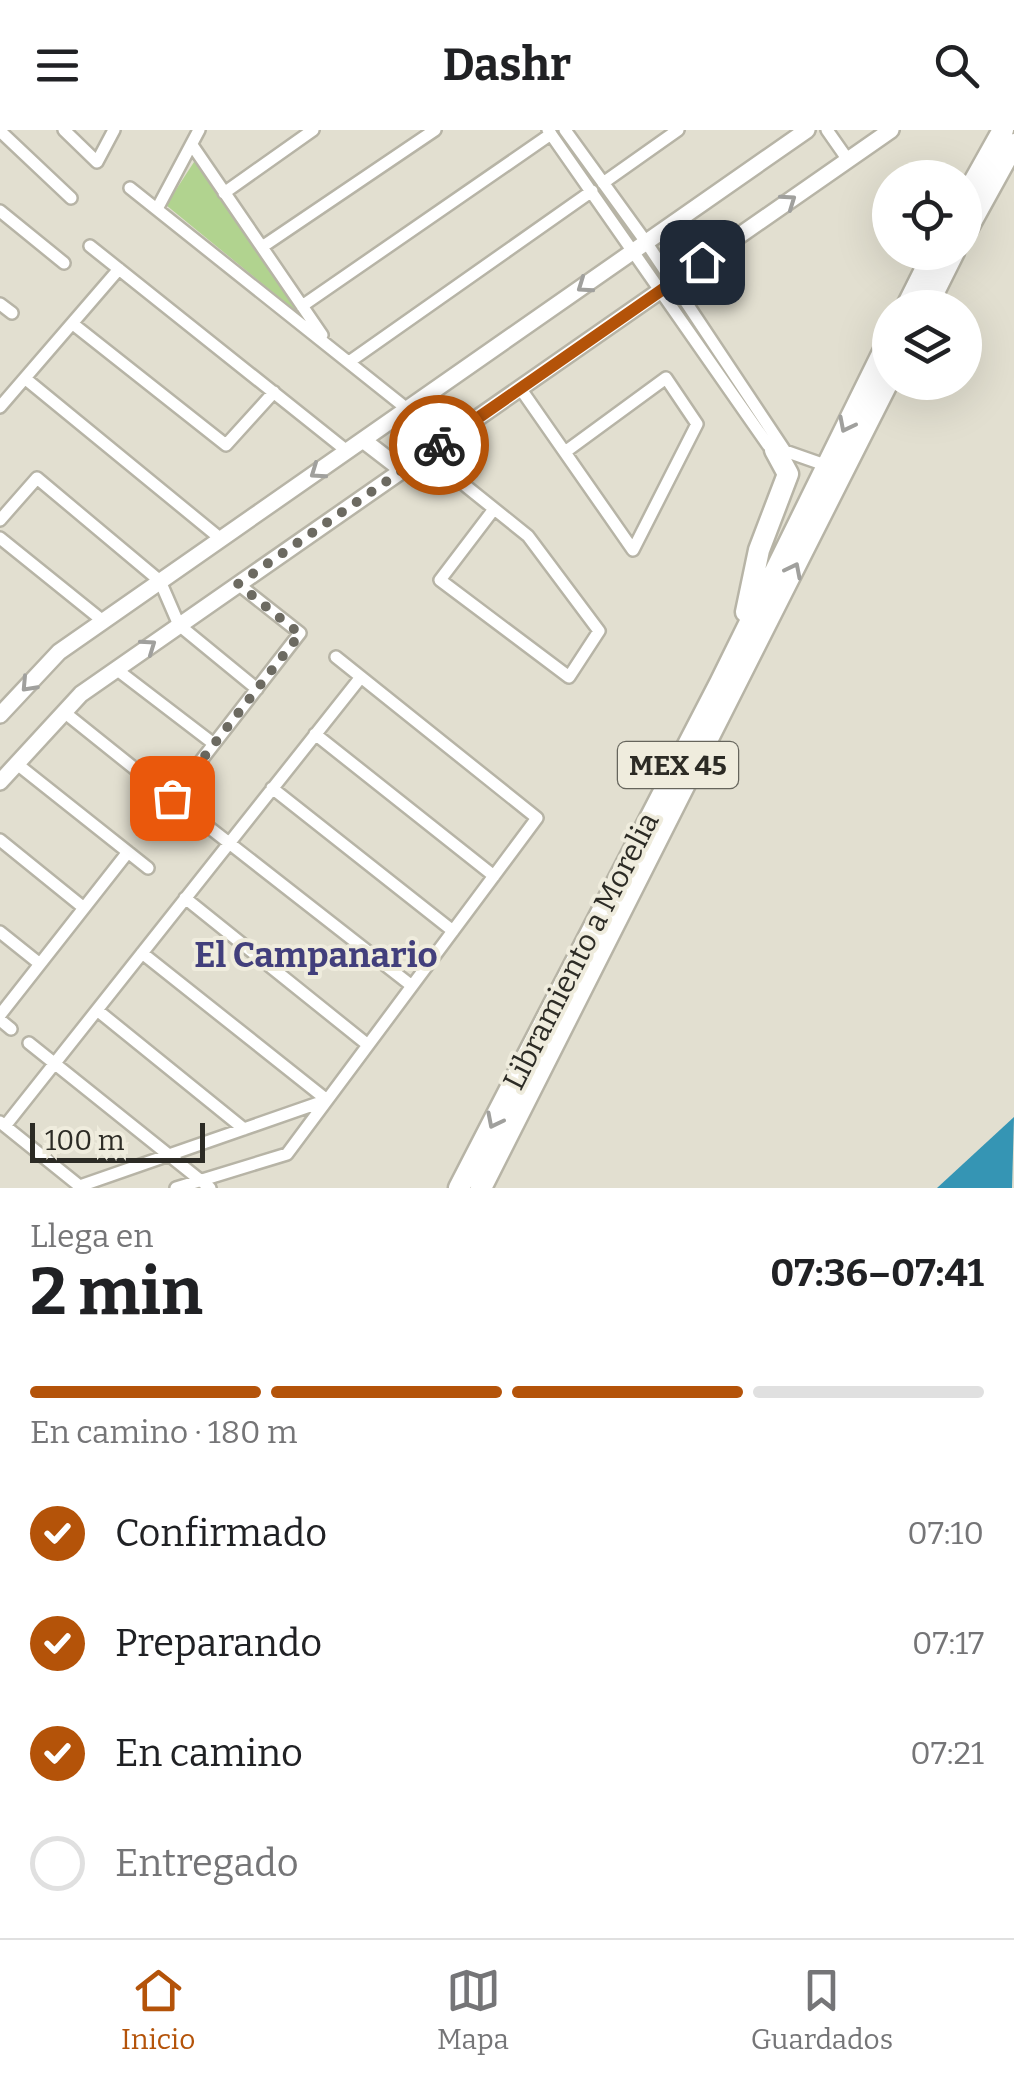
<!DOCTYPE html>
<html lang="es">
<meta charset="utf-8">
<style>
:root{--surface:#fff;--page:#f2f2f2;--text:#202124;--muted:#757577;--line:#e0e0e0;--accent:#b45309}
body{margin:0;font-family:Bitter,serif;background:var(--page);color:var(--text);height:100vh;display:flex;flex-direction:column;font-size:38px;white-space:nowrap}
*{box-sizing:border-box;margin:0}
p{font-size:32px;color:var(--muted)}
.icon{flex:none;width:55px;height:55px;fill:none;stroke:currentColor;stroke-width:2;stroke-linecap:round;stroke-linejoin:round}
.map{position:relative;height:1058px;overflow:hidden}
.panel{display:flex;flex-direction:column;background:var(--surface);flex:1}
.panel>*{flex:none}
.buttons{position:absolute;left:872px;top:30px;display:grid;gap:20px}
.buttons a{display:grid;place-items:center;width:110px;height:110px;border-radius:50%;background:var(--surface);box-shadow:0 10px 40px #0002;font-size:50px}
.scale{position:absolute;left:30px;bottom:25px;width:175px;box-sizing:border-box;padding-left:10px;border:5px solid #2c2b25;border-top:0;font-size:28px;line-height:35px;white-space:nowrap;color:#2c2b25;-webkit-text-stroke:8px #efecdd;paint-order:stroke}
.pin{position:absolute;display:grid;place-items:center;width:85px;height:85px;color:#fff;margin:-42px;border-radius:20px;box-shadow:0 5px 15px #0006}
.courier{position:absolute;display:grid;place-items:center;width:100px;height:100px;margin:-50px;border:8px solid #b45309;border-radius:50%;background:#fff;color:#222;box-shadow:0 2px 12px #0007}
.overview em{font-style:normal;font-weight:700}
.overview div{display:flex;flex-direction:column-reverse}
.overview{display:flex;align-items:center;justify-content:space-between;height:170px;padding:0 30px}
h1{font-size:65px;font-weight:700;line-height:75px}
.bar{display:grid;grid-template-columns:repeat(4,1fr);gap:15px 10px;align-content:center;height:120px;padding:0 30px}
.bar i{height:12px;border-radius:8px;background:var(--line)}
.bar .selected{background:var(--accent)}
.bar p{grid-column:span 4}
ol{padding:0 30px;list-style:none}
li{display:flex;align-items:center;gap:30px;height:110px}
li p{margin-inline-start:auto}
li .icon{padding:10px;border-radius:50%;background:var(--accent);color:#fff;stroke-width:4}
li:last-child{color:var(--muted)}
li i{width:55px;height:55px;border:5px solid var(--line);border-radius:50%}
header{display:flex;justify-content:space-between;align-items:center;height:130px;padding:0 30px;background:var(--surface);font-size:45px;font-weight:700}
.dock{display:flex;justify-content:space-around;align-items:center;height:140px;border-top:2px solid var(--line);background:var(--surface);font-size:28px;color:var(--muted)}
.dock a{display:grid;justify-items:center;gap:5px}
.dock .selected{color:var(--accent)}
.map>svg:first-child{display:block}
</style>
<header><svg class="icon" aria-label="menu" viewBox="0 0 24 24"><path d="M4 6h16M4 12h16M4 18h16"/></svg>Dashr<svg class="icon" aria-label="search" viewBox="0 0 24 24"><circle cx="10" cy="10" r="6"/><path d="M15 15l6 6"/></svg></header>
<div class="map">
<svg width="1014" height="1058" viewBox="0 0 1014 1058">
<rect width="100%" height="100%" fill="#e2dfd0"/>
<!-- green -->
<path fill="#b1d38f" d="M196 29 303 187 166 75Z"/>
<!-- water -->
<path fill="#3595b4" d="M1014 987 1012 1058H937Z"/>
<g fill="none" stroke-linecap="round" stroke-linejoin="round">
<!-- street casing -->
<g stroke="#b7b4a6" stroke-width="16">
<path id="street" d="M64 0 97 32 114 0
M548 0 768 315 825 335
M565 0 646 112 787 324
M827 0 848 30
M0 1 71 68
M192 15 322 205
M603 53 678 0
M130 58 446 310
M224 63 313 0
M157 79 199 0
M0 81 64 133
M90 116 347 321
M262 117 435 0
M0 174 12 183
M302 176 551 4
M73 194 226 315 274 262
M349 232 592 61
M27 250 221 409
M520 258 633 420 697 294 666 248 565 322
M0 277 119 139
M426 324 528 406 599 501 569 547 440 450 494 379
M0 390 37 348 160 451 179 495 257 559
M0 408 103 491
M116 539 214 614
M64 582 190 683
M315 604 494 746
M17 634 148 738
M272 658 453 801
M172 668 300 503 238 454
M206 695 412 856
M0 710 84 778
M185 768 368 915
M0 802 40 834
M142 823 327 970
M97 880 244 999
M0 885 128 722
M0 890 11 899
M29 913 210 1058
M0 992 82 1058
M5 996 361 547
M80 1056 327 970
M176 1058 287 1024 537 688 336 527"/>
</g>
<!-- secondary casing -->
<g stroke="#b7b4a6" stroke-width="20">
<path id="secondary" d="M363 310 402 340
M0 585 59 522 807 0
M0 652 81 564 891 0"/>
</g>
<!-- highway casing -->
<g stroke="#b7b4a6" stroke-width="25">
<path id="highway" d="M965 68 1003 0
M965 103 1014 14
M906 178 934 122
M926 178 954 122
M746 482 759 420 788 344 775 320
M459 1058 720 553 890 208
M481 1058 890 248"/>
</g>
<!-- street -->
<use href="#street" stroke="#fff" stroke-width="11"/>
<!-- secondary -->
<use href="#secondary" stroke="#fff" stroke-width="15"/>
<!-- highway -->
<use href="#highway" stroke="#fff" stroke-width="20"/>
</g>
<!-- one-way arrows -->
<defs><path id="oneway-chevron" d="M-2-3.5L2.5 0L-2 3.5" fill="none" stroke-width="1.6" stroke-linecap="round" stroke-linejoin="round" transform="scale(2.5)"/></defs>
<g stroke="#a0a09d">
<use href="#oneway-chevron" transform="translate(789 71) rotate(-35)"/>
<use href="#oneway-chevron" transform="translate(584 156) rotate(145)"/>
<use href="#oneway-chevron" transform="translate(846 295) rotate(117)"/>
<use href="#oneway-chevron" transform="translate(317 342) rotate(145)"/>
<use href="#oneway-chevron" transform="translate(794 440) rotate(-63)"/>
<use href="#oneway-chevron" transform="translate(149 516) rotate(-35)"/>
<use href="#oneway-chevron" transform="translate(28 555) rotate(133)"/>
<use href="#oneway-chevron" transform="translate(494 991) rotate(117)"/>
</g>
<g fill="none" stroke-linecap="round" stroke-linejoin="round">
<!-- done -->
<path stroke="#6c6a61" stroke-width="10" stroke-dasharray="0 18" d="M172 668 300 504 238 454 439 315"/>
<!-- route -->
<path stroke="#b45309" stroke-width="12" d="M439 315 702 132"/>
</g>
<g text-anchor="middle" stroke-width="8" stroke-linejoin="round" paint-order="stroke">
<!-- shield labels -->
<rect fill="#efecdd" stroke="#66655c" stroke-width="2.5" x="618" y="612" width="120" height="46" rx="8"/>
<g font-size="28" font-weight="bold" fill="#2c2b25">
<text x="678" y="645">MEX 45</text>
</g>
<!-- street labels -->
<g font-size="30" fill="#2c2b25" stroke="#efecdd">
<text transform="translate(581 821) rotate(-63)" y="10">Libramiento a Morelia</text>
</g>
<!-- quarter labels -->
<g font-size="35" font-weight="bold" fill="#423f7c" stroke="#efecdd">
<text x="316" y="837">El Campanario</text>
</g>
</g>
</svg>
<div class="buttons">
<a><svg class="icon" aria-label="locate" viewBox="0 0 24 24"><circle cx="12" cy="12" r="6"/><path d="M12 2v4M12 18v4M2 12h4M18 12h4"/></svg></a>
<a><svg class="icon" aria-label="layers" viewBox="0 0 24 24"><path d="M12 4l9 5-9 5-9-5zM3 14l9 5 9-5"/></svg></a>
</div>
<div class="scale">100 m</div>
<div class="pin" style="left:172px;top:668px;background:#ea580c"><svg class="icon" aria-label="bag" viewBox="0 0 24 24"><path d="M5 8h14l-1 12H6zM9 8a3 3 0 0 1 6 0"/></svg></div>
<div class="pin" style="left:702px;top:132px;background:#1f2937"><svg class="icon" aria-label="home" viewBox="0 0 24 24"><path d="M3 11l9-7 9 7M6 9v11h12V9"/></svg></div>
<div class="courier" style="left:439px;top:315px"><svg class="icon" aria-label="bike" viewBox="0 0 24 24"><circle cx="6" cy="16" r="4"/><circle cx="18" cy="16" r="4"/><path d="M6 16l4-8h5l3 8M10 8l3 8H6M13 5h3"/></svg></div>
</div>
<section class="panel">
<div class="overview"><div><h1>2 min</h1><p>Llega en</p></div><em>07:36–07:41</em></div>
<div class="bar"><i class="selected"></i><i class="selected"></i><i class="selected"></i><i></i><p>En camino · 180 m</p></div>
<ol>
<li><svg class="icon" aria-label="check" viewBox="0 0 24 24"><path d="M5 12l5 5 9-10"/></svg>Confirmado<p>07:10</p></li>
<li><svg class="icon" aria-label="check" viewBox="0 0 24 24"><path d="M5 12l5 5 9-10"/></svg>Preparando<p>07:17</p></li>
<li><svg class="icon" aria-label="check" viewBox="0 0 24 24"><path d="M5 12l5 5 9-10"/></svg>En camino<p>07:21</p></li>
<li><i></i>Entregado</li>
</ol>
</section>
<nav class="dock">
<a class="selected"><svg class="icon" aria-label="home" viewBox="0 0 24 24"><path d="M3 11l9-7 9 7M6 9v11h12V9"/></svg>Inicio</a>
<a><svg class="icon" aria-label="map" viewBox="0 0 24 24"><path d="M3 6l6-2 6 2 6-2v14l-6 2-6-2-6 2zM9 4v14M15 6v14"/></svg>Mapa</a>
<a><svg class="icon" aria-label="saved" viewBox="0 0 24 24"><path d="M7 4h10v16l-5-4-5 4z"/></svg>Guardados</a>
</nav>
